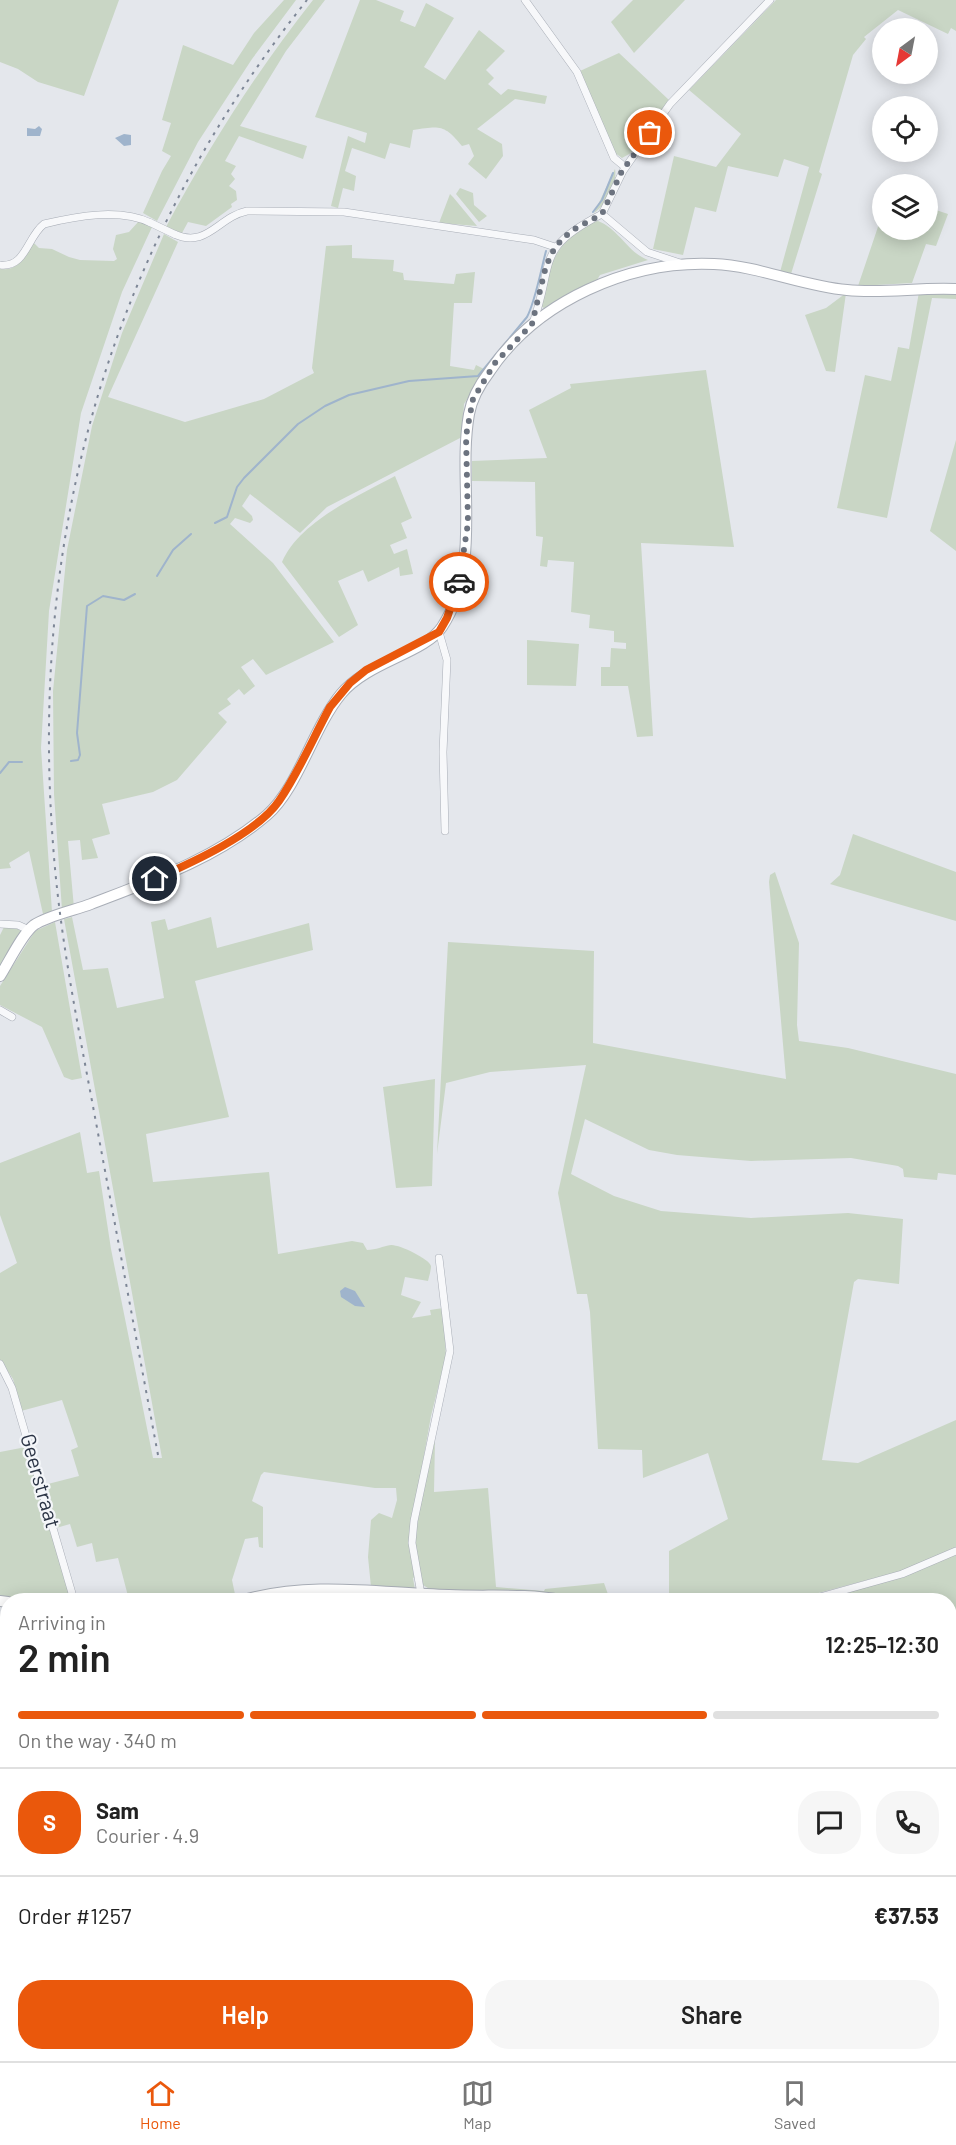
<!DOCTYPE html>
<meta charset="utf-8">
<style>
:root{--surface:#fff;--page:#f6f6f6;--text:#222;--muted:#767676;--line:#e0e0e0;--accent:#ea580c}
body{margin:0;font-family:Barlow,sans-serif;background:var(--page);color:var(--text);height:100vh;display:flex;flex-direction:column;font-size:22px;white-space:nowrap}
*{box-sizing:border-box;margin:0}
p{font-size:20px;color:var(--muted)}
.icon{flex:none;width:33px;height:33px;fill:none;stroke:currentColor;stroke-width:2;stroke-linecap:round;stroke-linejoin:round}
.map{position:relative;flex:1;overflow:hidden}
.side{position:absolute;left:0px;top:1593px;width:957px;height:468px;display:flex;flex-direction:column;background:var(--surface);border-radius:24px 24px 0 0;box-shadow:0 3px 15px #0003}
.side>*{flex:none}
.needle{width:39px;rotate:212deg}
.tools{position:absolute;left:872px;top:18px;display:grid;gap:12px}
.tools a{display:grid;place-items:center;width:66px;height:66px;border-radius:50%;background:var(--surface);box-shadow:0 3px 15px #0003;font-size:30px}
.pin{position:absolute;display:grid;place-items:center;width:51px;height:51px;color:#fff;margin:-26px;border:3px solid #fff;border-radius:50%;box-shadow:0 2px 6px #0007}
.courier{position:absolute;display:grid;place-items:center;width:60px;height:60px;margin:-30px;border:4px solid #ea580c;border-radius:50%;background:#fff;color:#222;box-shadow:0 2px 8px #0007}
.head em{font-style:normal;font-weight:600}
.head div{display:flex;flex-direction:column-reverse}
.head{display:flex;align-items:center;justify-content:space-between;height:102px;padding:0 18px}
h1{font-size:39px;font-weight:600;line-height:45px}
.bar{display:grid;grid-template-columns:repeat(4,1fr);gap:9px 6px;align-content:center;height:72px;padding:0 18px}
.bar i{height:8px;border-radius:4px;background:var(--line)}
.bar .selected{background:var(--accent)}
.bar p{grid-column:span 4}
.line{display:flex;align-items:center;gap:15px;padding:0 18px;border-top:2px solid var(--line)}
.line div{flex:1}
.round{display:grid;place-items:center;flex:none;width:63px;height:63px;border-radius:24px;background:var(--page)}
.primary-button{display:flex;gap:12px;margin-top:auto;padding:12px 18px}
.primary-button a{flex:1;height:69px;border-radius:24px;background:var(--accent);color:#fff;font-size:24px;font-weight:600;line-height:69px;text-align:center}
.primary-button a+a{background:var(--page);color:var(--text)}
.dock{display:flex;justify-content:space-around;align-items:center;height:84px;border-top:2px solid var(--line);background:var(--surface);font-size:16px;color:var(--muted)}
.dock a{display:grid;justify-items:center;gap:3px}
.dock .selected{color:var(--accent)}
.map>svg:first-child{display:block}
</style>
<div class="map">
<svg width="956" height="2061" viewBox="0 0 956 2061">
<rect width="100%" height="100%" fill="#e4e7ec"/>
<!-- green -->
<path fill="#c9d6c5" d="M0 0H119L84 96 38 82 18 69 0 62Z
M284 0H296L252 59 198 142 157 221 143 213 162 171 171 156 162 151 171 123 162 120 183 45 233 65 254 33Z
M313 0H325L286 51 240 126 307 146 303 159 239 136 225 161 236 166 231 174 235 179 229 186 236 191 237 200 231 204 232 207 206 226 188 222 182 233 166 227C209 147 256 72 313 0Z
M360 0H376L404 11 400 21 415 27 426 3 454 18 424 67 445 80 479 30 505 51 486 70 494 78 488 84 501 95 508 89 547 96 545 104 515 99 477 129 502 144 503 156 486 179 468 164 474 156 469 144 462 146C444 124 440 126 413 130L410 148 390 143 385 159 352 148 345 171 356 176 354 191 343 188 338 208 331 206 348 136 365 143 367 133 315 117Z
M633 0H685L634 53 611 22Z
M776 0H956V31L951 28 948 34 898 10 864 37 866 39 853 55 819 172 822 174 791 274 780 272 809 167 784 159 778 177 728 166 716 212 695 207 683 255 653 249 674 156 716 167 741 134 689 90Z
M619 53 669 100 631 153 622 158 615 153 580 71Z
M615 169C618 182 605 206 594 213Z
M460 188 473 193 474 205 487 216 479 222 456 194Z
M450 194 453 197 477 226 439 223Z
M927 207 948 214 936 246 926 244 912 283 858 286 882 215V230H927Z
M139 221 152 227 122 292 81 413 49 611 41 748 52 912 43 914 29 851 9 863 11 868 0 869V269C18 272 26 255 32 241L39 248 52 249 69 257 80 260 114 261 117 259 113 249 116 235 129 232Z
M598 221C619 229 627 252 648 260L600 275 597 280 544 308 540 306C547 276 551 250 578 232 585 227 590 222 598 221Z
M164 234 178 242 108 397 185 422 264 399 314 373 312 368 326 246 352 245V258L394 260 393 271 403 273 404 280 454 284 456 274 475 272 472 303H454L450 366 474 370 476 365 486 370 464 404 462 437 327 507 300 533 250 494 242 506 252 516 253 520 250 523 235 518 230 524 273 563 334 642 266 675 253 659 241 667 255 686 244 695 239 689 227 699 231 704 218 713 227 722 177 780 153 792 102 804 110 834 92 839 98 858 82 860 80 840 68 841 74 908 62 910 54 794 53 691 67 550 92 426 122 333Z
M919 292H956V299L932 298 887 518 837 508 865 375 891 381 898 347 909 349Z
M846 293 835 372 826 371 805 315 826 308Z
M706 370 734 547 641 543 653 736 637 737 628 686H601V667H610L611 648 626 649V643L614 642V631L589 628 590 615 571 612 574 562 548 560 547 567 540 566 543 537 536 536 535 482 472 481V461L547 458 529 410 571 388 570 384Z
M956 440V551L930 531Z
M395 476 412 518 401 523 407 538 390 545 394 554 407 549 413 574 400 576 399 567 368 582 363 570 338 581 358 625 339 637 282 562C300 521 358 496 395 476Z
M527 640 579 644 576 686 527 685Z
M853 834 956 872V921L830 884 840 875Z
M775 872 799 943 797 1025 799 1041 848 1048 956 1074V1175L938 1173 937 1180 904 1177 903 1169 898 1166 851 1158 751 1161 677 1155 649 1150 585 1119 571 1174 614 1196 661 1211 751 1218 848 1213 903 1219 899 1284 858 1279 854 1282 822 1460 858 1463 956 1420V1547L905 1570 792 1600H669V1551L728 1519 708 1453 643 1478 642 1450 598 1449 590 1312 587 1294H577L558 1193 586 1065 490 1072 446 1083 437 1154 448 942 594 951 593 1043 786 1079 769 882 770 875Z
M72 917 83 970 108 968 117 1008 164 998 151 922 165 919 168 930 211 917 217 948 309 923 313 950 195 981 229 1117 146 1134 153 1182 269 1172 278 1254 352 1241 363 1243 367 1250C376 1250 383 1246 391 1245 398 1244 430 1259 431 1266 431 1270 429 1277 428 1281L405 1277 401 1295 421 1302 412 1318 431 1315 430 1310 443 1308 446 1356 431 1416 409 1540 410 1554H415L414 1535 435 1440 434 1492 488 1488 496 1587 544 1591 545 1589 604 1583 610 1600 431 1590 423 1585 418 1576 413 1578 415 1590 371 1587 368 1557 371 1520 379 1513 392 1518 397 1500 396 1488H375L264 1472 261 1475 252 1501 263 1507V1548L259 1547 258 1537 245 1539 232 1580 236 1599 228 1600H125L128 1596 118 1558 96 1562 92 1543 77 1547 70 1524 56 1528 44 1485 79 1476 71 1450 78 1447 62 1400 21 1411 13 1379 0 1360V1273L17 1263 0 1215V1163L80 1132 87 1173 99 1171 111 1249 153 1458H162L64 919Z
M55 922 82 1078 72 1080 64 1077 42 1027 0 1005V986L35 931Z
M4 927H15L22 932 0 967V935Z
M435 1079 432 1186 396 1188 383 1087Z
M26 1447 71 1600 0 1599V1452Z
M956 1553V1718L950 1711V1600H815Z
M335 1594 463 1600H260L276 1596Z
M7 1844V1882L0 1872V1849Z
M164 2054H235V2061H159Z
M250 2054H274L276 2061H249Z
M281 2054H552L555 2061H283Z
M847 2054H856L857 2060 937 2054V2061H852Z"/>
<!-- water -->
<path fill="#9fb4cc" d="M39 126 42 129 40 136H27V128L35 129Z
M124 134 131 135V145L124 146 115 138Z
M345 1287 355 1291 365 1307 355 1306 341 1297 340 1291Z"/>
<g fill="none" stroke-linecap="round" stroke-linejoin="round">
<!-- stream -->
<path stroke="#9fb4cc" stroke-width="2" d="M593 212 602 200 613 173
M215 523 227 517 237 487 244 478 298 424 325 406 349 395 409 381 478 376 527 317C535 302 541 270 546 251
M157 576 173 550 191 534
M71 761 78 760 80 755 77 733 87 606 103 596 124 600 135 594
M0 773 9 762H22"/>
<!-- minor casing -->
<g stroke="#a9aeb7" stroke-width="8">
<path id="minor" d="M525 0 577 72 614 158 625 167
M602 214 623 171 670 104 770 0
M602 214 647 252 683 264
M174 234C207 249 218 217 247 211L344 212 534 240 555 247
M0 265C26 268 27 237 44 224 77 216 120 208 151 223
M533 323C555 261 534 249 602 214
M439 632 447 660 443 752 445 831
M0 924 18 925 29 930
M0 1010 12 1017
M0 1364 12 1388 74 1600
M421 1594 412 1543 414 1521 450 1351 439 1258
M809 1600 902 1574 956 1551
M278 2054 281 2061
M43 2061 47 2054"/>
</g>
<!-- secondary casing -->
<g stroke="#a9aeb7" stroke-width="12">
<path id="secondary" d="M0 976C9 962 22 934 34 925 47 916 75 910 91 904 151 881 217 858 267 815 298 788 313 728 341 694 367 662 425 653 442 627 483 565 457 482 469 414 472 397 480 384 490 371 537 301 629 260 714 264 759 266 802 286 847 290 883 294 920 287 956 289
M243 1600C314 1581 377 1593 449 1595 486 1597 524 1593 560 1600
M0 1601 8 1602
M950 1814 956 1817"/>
</g>
<!-- minor -->
<use href="#minor" stroke="#f7f8fa" stroke-width="7"/>
<!-- secondary -->
<use href="#secondary" stroke="#fff" stroke-width="10"/>
<!-- rail -->
<path stroke="#7d8696" stroke-width="2" stroke-dasharray="3 6" stroke-linecap="butt" d="M158 1455C136 1337 114 1219 92 1101 76 1016 59 930 53 844 29 530 111 247 307 0
M242 2061V2054"/>
<!-- minor-bridge casing -->
<g stroke="#a9aeb7" stroke-width="8" stroke-linecap="butt">
<path id="minor-bridge" d="M151 223 174 234"/>
</g>
<!-- minor-bridge -->
<use href="#minor-bridge" stroke="#f7f8fa" stroke-width="7"/>
</g>
<g fill="none" stroke-linecap="round" stroke-linejoin="round">
<!-- done -->
<path stroke="#6c737f" stroke-width="6" stroke-dasharray="0 10.8" d="M459 582 468 523 466 436 473 399 495 363 532 324 546 266 555 247 571 231 602 214 622 171 650 133"/>
<!-- route -->
<path stroke="#ea580c" stroke-width="8" d="M155 879C191 863 256 834 279 801 299 772 313 738 330 707L350 683 366 670 439 632 447 618 459 582"/>
</g>
<g text-anchor="middle" stroke-width="4.5" stroke-linejoin="round" paint-order="stroke">
<!-- street labels -->
<g font-size="21" fill="#2b3445" stroke="#f4f6f9">
<text transform="translate(40 1481) rotate(74)" y="7">Geerstraat</text>
</g>
</g>
</svg>
<div class="tools">
<a><svg class="needle" viewBox="-14 -14 28 28"><path d="M0-13l5 13h-10z" fill="#e53935"/><path d="M0 13l5-13h-10z" fill="#767676"/></svg></a>
<a><svg class="icon" aria-label="locate" viewBox="0 0 24 24"><circle cx="12" cy="12" r="6"/><path d="M12 2v4M12 18v4M2 12h4M18 12h4"/></svg></a>
<a><svg class="icon" aria-label="layers" viewBox="0 0 24 24"><path d="M12 4l9 5-9 5-9-5zM3 14l9 5 9-5"/></svg></a>
</div>
<div class="pin" style="left:650px;top:133px;background:#ea580c"><svg class="icon" aria-label="bag" viewBox="0 0 24 24"><path d="M5 8h14l-1 12H6zM9 8a3 3 0 0 1 6 0"/></svg></div>
<div class="pin" style="left:155px;top:879px;background:#1f2937"><svg class="icon" aria-label="home" viewBox="0 0 24 24"><path d="M3 11l9-7 9 7M6 9v11h12V9"/></svg></div>
<div class="courier" style="left:459px;top:582px"><svg class="icon" aria-label="car" viewBox="0 0 24 24"><path d="M5 17H2v-5l4-1 3-4h7l3 4 3 1v5h-3M9 17h6M6 11h13"/><circle cx="7" cy="17" r="2"/><circle cx="17" cy="17" r="2"/></svg></div>
<section class="side">
<div class="head"><div><h1>2 min</h1><p>Arriving in</p></div><em>12:25–12:30</em></div>
<div class="bar"><i class="selected"></i><i class="selected"></i><i class="selected"></i><i></i><p>On the way · 340 m</p></div>
<div class="line" style="height:108px"><b class="round" style="background:var(--accent);color:#fff">S</b><div><b>Sam</b><p>Courier · 4.9</p></div><a class="round"><svg class="icon" aria-label="chat" viewBox="0 0 24 24"><path d="M4 5h16v11H9l-5 4z"/></svg></a><a class="round"><svg class="icon" aria-label="phone" viewBox="0 0 24 24"><path d="M5 4h4l2 5-3 2q2 4 5 5l2-3 5 2v4C11 20 4 13 5 4z"/></svg></a></div>
<div class="line" style="height:78px"><div>Order #1257</div><b>€37.53</b></div>
<div class="primary-button"><a>Help</a><a>Share</a></div>
</section>
</div>
<nav class="dock">
<a class="selected"><svg class="icon" aria-label="home" viewBox="0 0 24 24"><path d="M3 11l9-7 9 7M6 9v11h12V9"/></svg>Home</a>
<a><svg class="icon" aria-label="map" viewBox="0 0 24 24"><path d="M3 6l6-2 6 2 6-2v14l-6 2-6-2-6 2zM9 4v14M15 6v14"/></svg>Map</a>
<a><svg class="icon" aria-label="saved" viewBox="0 0 24 24"><path d="M7 4h10v16l-5-4-5 4z"/></svg>Saved</a>
</nav>
